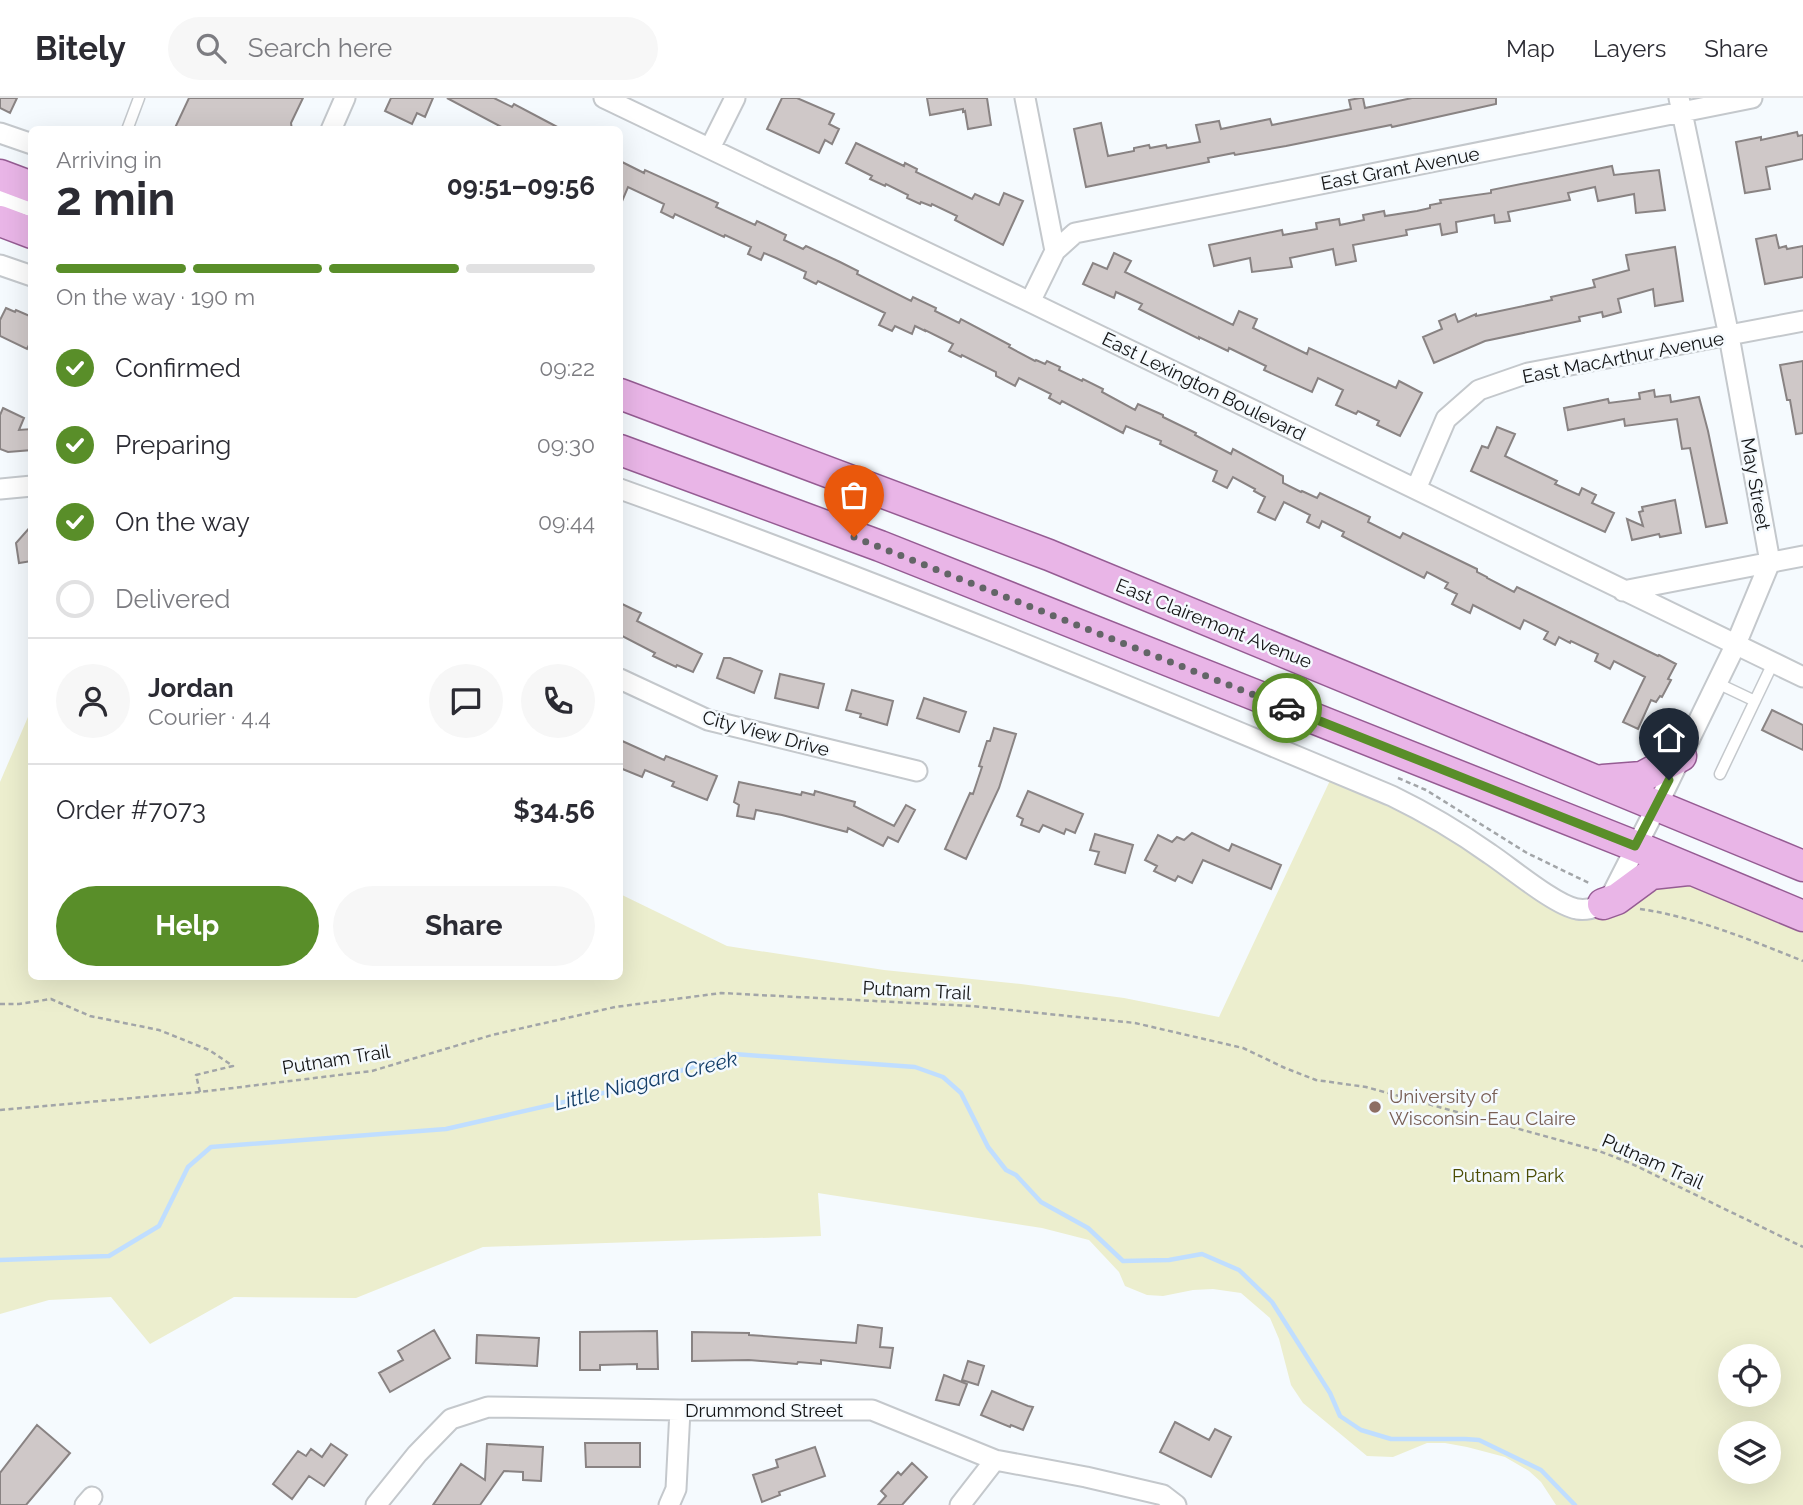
<!DOCTYPE html>
<meta charset="utf-8">
<style>
:root{--surface:#fff;--page:#f7f7f7;--text:#2b2b33;--muted:#7c7c81;--line:#e1e1e2;--accent:#598e29}
body{margin:0;font-family:Raleway,sans-serif;background:var(--page);color:var(--text);height:100vh;display:flex;flex-direction:column;font-size:26px;white-space:nowrap}
*{box-sizing:border-box;margin:0}
p{font-size:23px;color:var(--muted)}
.icon{flex:none;width:38px;height:38px;fill:none;stroke:currentColor;stroke-width:2;stroke-linecap:round;stroke-linejoin:round}
.map{position:relative;flex:1;overflow:hidden}
.drawer{position:absolute;left:28px;top:28px;width:595px;height:854px;display:flex;flex-direction:column;background:var(--surface);border-radius:10px;box-shadow:0 7px 28px #0002}
.drawer>*{flex:none}
.buttons{position:absolute;left:1718px;top:1246px;display:grid;gap:14px}
.buttons a{display:grid;place-items:center;width:63px;height:63px;border-radius:50%;background:var(--surface);box-shadow:0 7px 28px #0002;font-size:35px}
.pin{position:absolute;display:grid;place-items:center;width:60px;height:60px;color:#fff;margin:-72px -30px;border-radius:50% 50% 50% 0;rotate:-45deg;box-shadow:0 0 7px #0007}
.pin .icon{rotate:45deg}
.courier{position:absolute;display:grid;place-items:center;width:70px;height:70px;margin:-35px;border:5px solid #598e29;border-radius:50%;background:#fff;color:#222;box-shadow:0 2px 9px #0007}
.head em{font-style:normal;font-weight:700}
.head div{display:flex;flex-direction:column-reverse}
.head{display:flex;align-items:center;justify-content:space-between;height:119px;padding:0 28px}
h1{font-size:46px;font-weight:700;line-height:52px}
.bar{display:grid;grid-template-columns:repeat(4,1fr);gap:10px 7px;align-content:center;height:84px;padding:0 28px}
.bar i{height:9px;border-radius:5px;background:var(--line)}
.bar .active{background:var(--accent)}
.bar p{grid-column:span 4}
.line{display:flex;align-items:center;gap:18px;padding:0 28px;border-top:2px solid var(--line)}
.line div{flex:1}
.round{display:grid;place-items:center;flex:none;width:74px;height:74px;border-radius:37px;background:var(--page)}
ol{padding:0 28px;list-style:none}
li{display:flex;align-items:center;gap:21px;height:77px}
li p{margin-inline-start:auto}
li .icon{padding:7px;border-radius:50%;background:var(--accent);color:#fff;stroke-width:4}
li:last-child{color:var(--muted)}
li i{width:38px;height:38px;border:4px solid var(--line);border-radius:50%}
.primary-button{display:flex;gap:14px;margin-top:auto;padding:14px 28px}
.primary-button a{flex:1;height:80px;border-radius:42px;background:var(--accent);color:#fff;font-size:28px;font-weight:700;line-height:80px;text-align:center}
.primary-button a+a{background:var(--page);color:var(--text)}
header{display:flex;align-items:center;gap:42px;box-sizing:border-box;height:98px;padding:0 35px;background:var(--surface);border-bottom:2px solid var(--line)}
header strong{font-size:33px}
nav{display:flex;gap:38px;margin-inline-start:auto;font-size:24px}
.search{width:490px;height:63px;background:var(--page);display:flex;align-items:center;gap:18px;box-sizing:border-box;padding:0 24px;border-radius:38px;color:var(--muted);font-size:26px}
.map>svg:first-child{display:block}
</style>
<header>
<strong>Bitely</strong>
<div class="search"><svg class="icon" aria-label="search" viewBox="0 0 24 24"><circle cx="10" cy="10" r="6"/><path d="M15 15l6 6"/></svg>Search here</div>
<nav><a>Map</a><a>Layers</a><a>Share</a></nav>
</header>
<div class="map">
<svg width="1803" height="1407" viewBox="0 0 1803 1407">
<rect width="100%" height="100%" fill="#f5fafe"/>
<!-- green -->
<path fill="#eceece" fill-rule="evenodd" d="M31 612 32 878H620V796L727 848 884 872 1021 886 1124 900 1219 919 1334 674 1575 811 1660 774 1803 822V1407H1556L1541 1384 1529 1373 1505 1359 1467 1349 1445 1345H1427L1393 1359 1367 1358 1303 1305 1291 1287 1279 1241 1270 1220 1241 1195 1213 1191 1193 1192 1163 1198 1147 1197 1125 1188 1119 1174 1089 1142 1042 1130 818 1095 821 1138 483 1149 356 1200 234 1199 150 1246 111 1199 49 1202 0 1216V684ZM1731 1258H1769V1297H1731ZM1731 1335H1769V1374H1731Z"/>
<g fill="none" stroke-linecap="round" stroke-linejoin="round">
<!-- stream -->
<path stroke="#c0deff" stroke-width="4.5" d="M0 1162 109 1158 159 1128 188 1069 211 1049 446 1031 625 990 734 956 915 969 943 979 961 995 988 1049 1006 1072 1016 1077 1041 1104 1088 1130 1123 1163 1169 1162 1202 1156 1239 1172 1272 1204 1330 1295 1340 1318 1361 1332 1391 1341H1465L1479 1342 1541 1372 1575 1407"/>
</g>
<!-- building -->
<path fill="#cfc8c8" stroke="#898383" stroke-width="2" d="M0 0H17L10 15 0 10Z
M189 0H303L291 25 292 32H174Z
M391 0H433L425 19 417 15 412 26 385 13Z
M447 0H494L512 9 514 6 563 32H507Z
M782 0H797L834 16 829 26 839 31 832 46 825 42 819 55 767 31Z
M927 0H987L991 27 968 31 965 13 963 14V11L930 17Z
M1360 0H1363L1365 10 1412 0H1496V6L1392 29 1391 27 1286 48 1235 57 1234 55 1208 60 1209 64 1086 89 1074 31 1101 25 1108 58 1134 53V50L1149 47 1150 50 1166 47 1167 50 1200 44 1196 27 1219 23 1221 31 1270 21 1272 27 1351 11 1349 2Z
M1797 34 1798 38 1803 37V61L1766 69 1770 91 1745 95 1736 44 1761 39V42Z
M856 45 904 68 905 65 917 71 916 74 972 101 975 96 999 107 1004 95 1023 103 1003 147 955 122 957 118 932 106 931 108 921 104 920 106 907 100 908 97 886 86 885 88 870 81 872 78 846 65Z
M620 63 644 75 645 72 718 105 716 109 755 127 757 123 786 137 784 142 803 151 806 148 840 164 858 173 857 176 911 203 913 199 936 210 935 213 959 225 961 221 1010 247 1009 249 1035 263 1036 262 1045 266 1047 263 1060 269 1059 272 1082 283 1083 281 1103 291 1102 294 1135 312 1138 306 1163 317V319L1196 335 1195 337 1231 356 1233 351 1283 378V385L1301 394 1302 393 1317 400 1320 395 1370 419 1368 424 1400 440 1403 435 1477 471V474L1487 479V480L1514 494 1517 489 1658 558 1659 557 1676 566 1668 581 1671 582 1662 599 1660 598 1656 604 1651 602 1638 631 1623 624 1645 579 1614 563 1610 571 1595 563 1598 556 1571 543 1570 545 1559 539 1555 547 1544 541 1548 534 1524 522 1520 531 1473 507 1470 515 1452 506 1457 496 1445 490 1448 485 1427 474 1424 480 1342 438 1344 434 1322 423 1319 430 1307 424 1310 417 1284 404 1275 422 1258 414 1265 399 1254 393 1255 391 1233 379 1227 390 1213 383 1217 373 1160 346 1161 343 1126 328 1123 335 1062 303 1060 306 1049 300 1051 296 1019 280 1015 288 996 278V274L962 257 961 259 949 253 953 246 925 232V233L915 228 912 236 895 228 892 233 879 227 885 215 818 183 816 186 804 180 806 174 776 160 764 155 761 162 748 156 751 149 725 137 724 139 675 116 673 120 661 114 664 106 628 89 620 108Z
M1612 68 1614 77 1659 72 1665 112 1636 115 1634 96 1598 103 1595 89 1568 95 1570 102 1508 114 1510 123 1495 125 1494 117 1456 124 1457 134 1442 137 1440 126 1406 132 1407 137 1353 147 1356 163 1336 167 1333 151 1290 160 1292 169 1252 174 1250 160 1214 168 1209 147 1282 132 1283 137 1317 131 1316 125 1339 121 1340 127 1364 122 1363 117 1384 113 1385 118 1417 113 1430 110V107L1441 105 1440 102 1491 95V92Z
M1776 137 1779 150 1786 148 1787 151 1803 148V179L1765 186 1756 141Z
M1675 149 1683 203 1655 208 1653 191 1618 201 1621 214 1603 219 1602 214 1579 219 1580 223 1485 243 1434 265 1423 239 1442 231 1439 223 1455 216 1458 224 1476 216V218L1552 202 1551 199 1595 189 1593 182 1629 172 1626 157Z
M1114 155 1131 163 1125 174 1233 227 1239 213 1257 221 1253 230 1307 256 1309 250 1396 290 1399 283 1422 295 1400 338 1377 327 1379 323 1358 313 1356 316 1336 307 1343 292 1318 280 1312 294 1264 272 1266 268 1229 250 1228 253 1199 239V241L1139 211 1142 206 1116 194 1114 200 1083 186 1093 165 1107 171Z
M6 210 15 214 16 212 32 219V241L27 251 0 238V222Z
M1803 263V335L1796 336 1790 302H1787L1780 267Z
M1654 292 1655 299 1670 297 1671 304 1699 299 1708 333 1727 425 1706 429 1690 350 1682 351 1677 321 1625 328 1624 321 1568 332 1564 310 1608 301 1609 305 1640 301 1639 295Z
M3 310 24 320 19 332 32 331V352L8 354 0 351V317Z
M1497 329 1515 336 1505 358 1557 383 1555 386 1579 397 1582 390 1596 397 1592 405 1614 415 1605 434 1471 373 1482 348 1488 350Z
M1675 402 1681 435 1660 439 1659 436 1632 442 1627 421 1643 428 1639 414 1643 413 1642 409Z
M32 427V463L19 465 16 445Z
M620 505 641 515 637 523 702 556 693 574 677 567 676 569 653 558 655 555 620 537Z
M724 560H730L762 573 754 595 717 580Z
M780 576 824 586 818 610 775 600Z
M852 592 893 603 887 627 860 619 861 616 846 612Z
M924 600 966 614 959 634 917 620Z
M1772 612 1803 627V652L1762 632Z
M994 630 1016 636 999 690 966 761 945 751 970 695 973 696 982 669 979 668 987 643H990Z
M620 642 664 662 666 658 717 678 707 702 672 688 674 684 645 672 642 679 620 670Z
M739 684 801 697 802 694 814 697 815 693 855 704 854 708 894 728 906 707 915 712 898 744 888 739 883 748 848 730 847 734 782 717 756 712 754 721 737 718 739 707 734 704Z
M1028 693 1083 716 1075 735 1066 731 1064 736 1043 727 1039 734 1021 727 1023 721 1017 718Z
M1192 735 1229 753 1232 746 1281 767 1271 791 1203 762 1192 785 1178 778 1175 783 1154 773 1157 768 1145 762 1158 737 1172 744 1177 739 1184 742Z
M1095 736 1133 747 1125 775 1095 766 1099 754 1090 752Z
M858 1227 882 1230 880 1249 893 1250 890 1270 821 1262V1266L798 1264 797 1266 749 1262 692 1263V1234L749 1235V1237L856 1245Z
M434 1232 450 1260 390 1294 379 1275 403 1262 398 1253Z
M657 1233 658 1271H637V1266L600 1267V1272H580V1234Z
M477 1237 539 1240 537 1268 476 1265Z
M968 1263 984 1268 978 1287 962 1282Z
M944 1277 967 1286 959 1307 936 1302Z
M992 1293 1028 1308 1033 1309 1023 1332 1011 1327 1010 1329 981 1317Z
M1175 1324 1209 1342 1215 1331 1231 1339 1211 1379 1160 1354Z
M37 1327 70 1355 26 1407H0V1375Z
M585 1345H640V1369H586Z
M331 1346 347 1357 324 1388 309 1378 292 1401 273 1386 298 1353 306 1358 311 1351 322 1359Z
M487 1346 543 1349 541 1383 523 1382V1374L504 1373 480 1407H433L461 1366 485 1382Z
M815 1349 825 1378 779 1394 780 1397 762 1404 753 1377 778 1369 776 1362Z
M912 1365 927 1379 902 1407H878L886 1398 881 1393 898 1374 901 1377Z"/>
<g fill="none" stroke-linecap="round" stroke-linejoin="round">
<!-- service casing -->
<g stroke="#c4c8cc" stroke-width="13">
<path id="service" d="M127 32 139 0
M1717 585 1755 603
M1720 676 1773 565"/>
</g>
<!-- minor casing -->
<g stroke="#c4c8cc" stroke-width="23">
<path id="minor" d="M604 0 1030 204 1803 579
M1025 0 1055 153 1030 204
M331 32 345 0
M0 35 32 46
M710 50 735 0
M1055 153 1075 135 1752 0
M0 167 32 178
M0 391 32 388
M620 391C881 484 1136 591 1392 698 1427 715 1459 734 1490 756 1511 770 1555 807 1577 811 1591 813 1601 808 1611 798L1657 708 1736 546 1770 464 1729 238 1679 0
M1416 391 1446 321 1479 292 1528 275 1803 223
M1623 493 1803 458
M620 581 708 622 917 673
M85 1407 92 1399
M376 1407 417 1356 451 1321 488 1309 680 1312H872L995 1362 1086 1379 1163 1397 1176 1407
M669 1407 676 1391 680 1312
M960 1407 995 1362"/>
</g>
<!-- tertiary casing -->
<g stroke="#c4c8cc" stroke-width="26">
<path id="tertiary" d="M0 96 32 107"/>
</g>
<!-- primary casing -->
<g stroke="#955c93" stroke-width="33">
<path id="primary" d="M0 77 32 89
M0 123 32 135
M620 296 1049 457 1803 768
M620 352 880 448 1635 748 1803 818
M1603 682 1642 679 1681 658
M1603 806 1617 801 1651 776 1688 772"/>
</g>
<!-- path -->
<path stroke="#a2a5a8" stroke-width="2.5" stroke-dasharray="5 3.5" stroke-linecap="butt" d="M1398 680 1426 692 1527 755 1591 786
M1640 811C1696 819 1750 842 1803 863
M0 906H19L51 901 90 918 159 932 209 952 233 968 196 977 200 994
M0 1012 200 994 372 973 492 937 615 909 721 895 971 908 1135 925 1243 950 1285 970 1316 982 1366 989 1599 1053 1630 1065 1803 1149"/>
<!-- service -->
<use href="#service" stroke="#fff" stroke-width="10"/>
<!-- minor -->
<use href="#minor" stroke="#fff" stroke-width="19"/>
<!-- tertiary -->
<use href="#tertiary" stroke="#fff" stroke-width="23"/>
<!-- primary -->
<use href="#primary" stroke="#e9b5e7" stroke-width="30"/>
</g>
<g fill="none" stroke-linecap="round" stroke-linejoin="round">
<!-- done -->
<path stroke="#636567" stroke-width="7" stroke-dasharray="0 12.6" d="M854 439 1287 610"/>
<!-- route -->
<path stroke="#598e29" stroke-width="9" d="M1287 610 1635 748 1669 682"/>
</g>
<!-- markers -->
<circle fill="#8d6e63" stroke="#f5fafe" stroke-width="2.5" cx="1375" cy="1009" r="7"/>
<g text-anchor="middle" stroke-width="5" stroke-linejoin="round" paint-order="stroke">
<!-- street labels -->
<g font-size="19" fill="#141516" stroke="#f5fafe">
<text transform="translate(1400 70) rotate(-11)" y="7">East Grant Avenue</text>
<text transform="translate(1623 259) rotate(-11)" y="7">East MacArthur Avenue</text>
<text transform="translate(1204 288) rotate(26)" y="7">East Lexington Boulevard</text>
<text transform="translate(1756 386) rotate(80)" y="7">May Street</text>
<text transform="translate(1214 525) rotate(22)" y="7">East Clairemont Avenue</text>
<text transform="translate(766 635) rotate(15)" y="7">City View Drive</text>
<text transform="translate(917 892) rotate(3)" y="7">Putnam Trail</text>
<text transform="translate(336 961) rotate(-9)" y="7">Putnam Trail</text>
<text transform="translate(1653 1063) rotate(24)" y="7">Putnam Trail</text>
<text x="764" y="1319">Drummond Street</text>
</g>
<!-- education labels -->
<g font-size="19" fill="#785e54" stroke="#f5fafe" text-anchor="start">
<text x="1389" y="1005">University of<tspan x="1389" dy="22">Wisconsin-Eau Claire</tspan></text>
</g>
<!-- park labels -->
<g font-size="19" fill="#4b4c04" stroke="#f5fafe">
<text x="1508" y="1084">Putnam Park</text>
</g>
<!-- water labels -->
<g font-size="21" font-style="italic" fill="#153f69" stroke="#f5fafe">
<text transform="translate(646 983) rotate(-14)" y="7">Little Niagara Creek</text>
</g>
</g>
</svg>
<div class="buttons">
<a><svg class="icon" aria-label="locate" viewBox="0 0 24 24"><circle cx="12" cy="12" r="6"/><path d="M12 2v4M12 18v4M2 12h4M18 12h4"/></svg></a>
<a><svg class="icon" aria-label="layers" viewBox="0 0 24 24"><path d="M12 4l9 5-9 5-9-5zM3 14l9 5 9-5"/></svg></a>
</div>
<div class="pin" style="left:854px;top:439px;background:#ea580c"><svg class="icon" aria-label="bag" viewBox="0 0 24 24"><path d="M5 8h14l-1 12H6zM9 8a3 3 0 0 1 6 0"/></svg></div>
<div class="pin" style="left:1669px;top:682px;background:#1f2937"><svg class="icon" aria-label="home" viewBox="0 0 24 24"><path d="M3 11l9-7 9 7M6 9v11h12V9"/></svg></div>
<div class="courier" style="left:1287px;top:610px"><svg class="icon" aria-label="car" viewBox="0 0 24 24"><path d="M5 17H2v-5l4-1 3-4h7l3 4 3 1v5h-3M9 17h6M6 11h13"/><circle cx="7" cy="17" r="2"/><circle cx="17" cy="17" r="2"/></svg></div>
<section class="drawer">
<div class="head"><div><h1>2 min</h1><p>Arriving in</p></div><em>09:51–09:56</em></div>
<div class="bar"><i class="active"></i><i class="active"></i><i class="active"></i><i></i><p>On the way · 190 m</p></div>
<ol>
<li><svg class="icon" aria-label="check" viewBox="0 0 24 24"><path d="M5 12l5 5 9-10"/></svg>Confirmed<p>09:22</p></li>
<li><svg class="icon" aria-label="check" viewBox="0 0 24 24"><path d="M5 12l5 5 9-10"/></svg>Preparing<p>09:30</p></li>
<li><svg class="icon" aria-label="check" viewBox="0 0 24 24"><path d="M5 12l5 5 9-10"/></svg>On the way<p>09:44</p></li>
<li><i></i>Delivered</li>
</ol>
<div class="line" style="height:126px"><a class="round"><svg class="icon" aria-label="person" viewBox="0 0 24 24"><circle cx="12" cy="8" r="4"/><path d="M4 21q1-7 8-7t8 7"/></svg></a><div><b>Jordan</b><p>Courier · 4.4</p></div><a class="round"><svg class="icon" aria-label="chat" viewBox="0 0 24 24"><path d="M4 5h16v11H9l-5 4z"/></svg></a><a class="round"><svg class="icon" aria-label="phone" viewBox="0 0 24 24"><path d="M5 4h4l2 5-3 2q2 4 5 5l2-3 5 2v4C11 20 4 13 5 4z"/></svg></a></div>
<div class="line" style="height:91px"><div>Order #7073</div><b>$34.56</b></div>
<div class="primary-button"><a>Help</a><a>Share</a></div>
</section>
</div>
